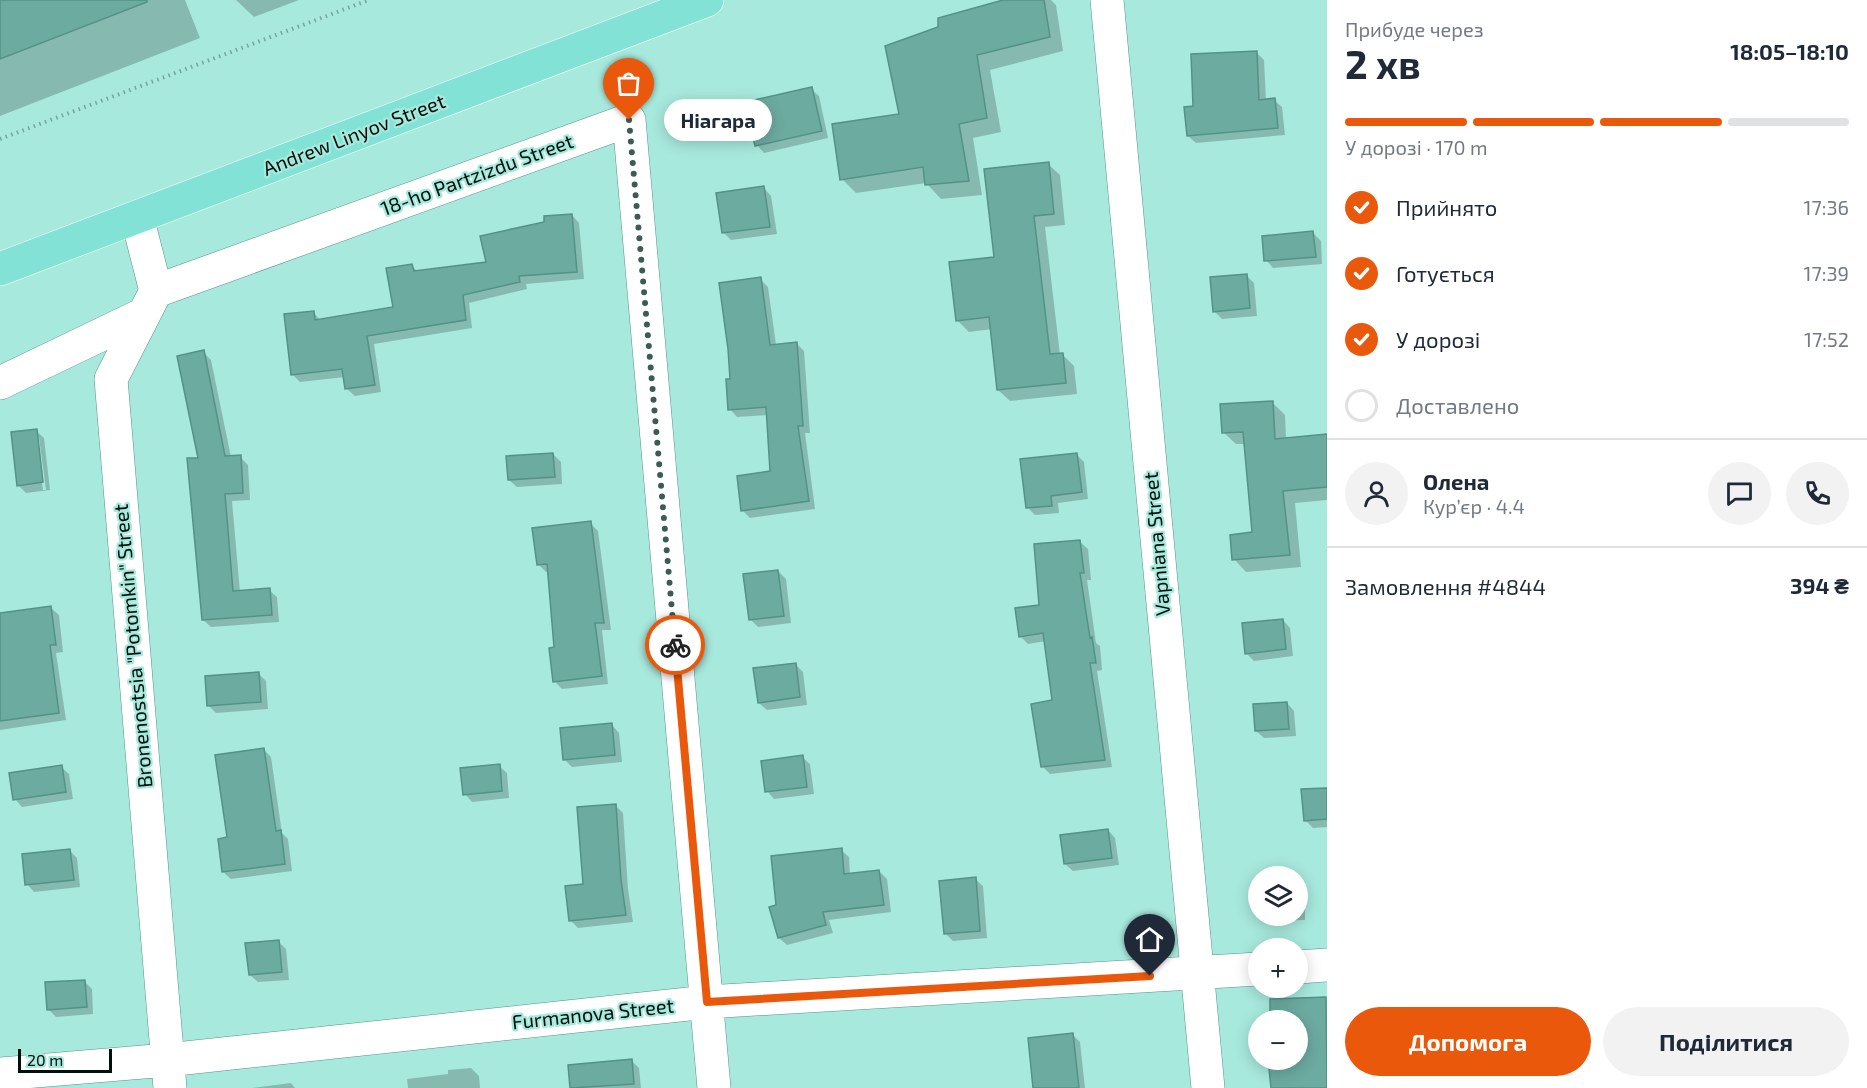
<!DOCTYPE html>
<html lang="uk">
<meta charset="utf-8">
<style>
:root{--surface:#fff;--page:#f2f2f3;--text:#1f2937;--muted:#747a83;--line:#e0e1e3;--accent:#ea580c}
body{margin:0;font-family:"Exo 2",sans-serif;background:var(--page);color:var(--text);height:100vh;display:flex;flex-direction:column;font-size:22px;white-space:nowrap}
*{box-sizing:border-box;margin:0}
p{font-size:20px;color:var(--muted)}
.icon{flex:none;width:33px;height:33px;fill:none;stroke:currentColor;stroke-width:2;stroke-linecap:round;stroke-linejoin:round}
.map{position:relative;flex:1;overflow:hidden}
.details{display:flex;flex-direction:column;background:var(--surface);width:540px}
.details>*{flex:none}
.controls{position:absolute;left:1248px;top:866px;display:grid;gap:12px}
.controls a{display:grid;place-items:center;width:60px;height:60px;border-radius:50%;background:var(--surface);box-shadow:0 3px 15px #0003;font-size:30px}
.scale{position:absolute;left:18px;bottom:15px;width:94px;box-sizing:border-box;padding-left:6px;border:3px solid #00100c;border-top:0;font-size:16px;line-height:21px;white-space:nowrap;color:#00100c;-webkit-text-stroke:4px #a8e9dd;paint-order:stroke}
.pin{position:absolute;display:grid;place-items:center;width:51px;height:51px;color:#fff;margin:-62px -26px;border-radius:50% 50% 50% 0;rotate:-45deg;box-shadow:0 0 6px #0007}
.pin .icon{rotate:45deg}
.courier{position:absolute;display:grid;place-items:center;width:60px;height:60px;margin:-30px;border:4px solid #ea580c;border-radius:50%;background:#fff;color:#222;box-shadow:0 2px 8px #0007}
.bubble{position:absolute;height:42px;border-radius:21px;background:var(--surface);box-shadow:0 3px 15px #0003;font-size:20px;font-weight:700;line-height:42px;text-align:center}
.overview em{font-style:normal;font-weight:700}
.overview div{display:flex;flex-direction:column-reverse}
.overview{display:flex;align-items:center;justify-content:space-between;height:102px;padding:0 18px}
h1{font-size:39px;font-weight:700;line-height:45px}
.bar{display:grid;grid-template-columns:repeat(4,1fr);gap:9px 6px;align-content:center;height:72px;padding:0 18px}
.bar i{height:8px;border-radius:4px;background:var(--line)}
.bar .current{background:var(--accent)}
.bar p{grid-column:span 4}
.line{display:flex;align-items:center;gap:15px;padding:0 18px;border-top:2px solid var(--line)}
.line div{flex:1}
.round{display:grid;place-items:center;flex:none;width:63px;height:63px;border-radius:32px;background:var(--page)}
ol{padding:0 18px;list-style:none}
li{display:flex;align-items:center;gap:18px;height:66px}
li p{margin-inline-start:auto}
li .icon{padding:6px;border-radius:50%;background:var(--accent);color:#fff;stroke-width:4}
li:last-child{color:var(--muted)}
li i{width:33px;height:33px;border:3px solid var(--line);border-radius:50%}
.action{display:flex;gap:12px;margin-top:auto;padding:12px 18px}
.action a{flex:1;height:69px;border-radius:36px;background:var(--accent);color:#fff;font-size:24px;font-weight:700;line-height:69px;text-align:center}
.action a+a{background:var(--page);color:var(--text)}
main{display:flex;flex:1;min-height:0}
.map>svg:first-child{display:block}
</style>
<main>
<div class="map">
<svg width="1327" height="1088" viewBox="0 0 1327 1088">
<rect width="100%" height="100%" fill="#a8e9dd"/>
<!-- shadow -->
<path fill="#0003" fill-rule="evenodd" d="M0 0H185L200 38 0 116Z
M236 0H299L254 17Z
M1009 0H1051L1056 5 1063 51 990 70 1001 132 973 138 982 195 941 199 926 183 856 193 842 179 901 115 939 28Z
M1256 52 1264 60 1266 101 1274 100 1282 107 1285 135 1196 143 1188 136 1195 108Z
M811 89 819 96 828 138 764 153 757 145Z
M1048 164 1060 175 1065 225 1045 227 1060 355 1062 354 1074 366 1077 394 1010 401 998 390 992 329 969 332 957 320 995 259Z
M764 188 771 196 777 234 731 240 723 232Z
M572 215 579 223 584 279 526 284 527 289 469 303 472 328 374 344 381 392 355 396 347 389 345 377 300 382 292 374 313 312 321 321 394 309 412 266 418 272 488 264Z
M1313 233 1321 241 1322 264 1273 268 1266 260Z
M1247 276 1254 283 1257 316 1222 319 1215 312Z
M760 279 768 287 776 345 796 343 804 351 810 433H805L815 509 750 518 742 510 772 472 768 415 737 417 730 409 731 380Z
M203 352 211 360 231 457H240L248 465 250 500 232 501 240 592 269 590 277 597 279 622 211 627 203 620Z
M1273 403 1285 415 1286 439 1325 436 1327 437V500L1295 503 1301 567 1246 572 1234 559 1254 534 1245 444H1236L1223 432Z
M36 431 44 438 50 490 26 493 18 485ZM36 437H39L46 490H43Z
M553 454 561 462 562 484 517 487 509 480Z
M1076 454 1084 462 1088 499 1058 503 1059 513 1035 515 1028 508Z
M590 523 598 531 611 630H602L608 684 562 689 554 681 556 649 549 571 546 572 538 564Z
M1080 542 1088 549 1091 580H1087L1096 643 1100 646 1102 670 1097 671 1112 767 1050 774 1042 766 1054 702 1046 641 1028 644 1020 636Z
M778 571 786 579 791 623 758 627 750 619Z
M51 608 59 615 63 652 56 653 66 720 0 730V614Z
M1283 620 1290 628 1293 656 1254 661 1246 653Z
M795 664 803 672 807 705 767 710 759 703Z
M259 674 266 681 268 709 216 713 209 706Z
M1287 703 1294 711 1296 736 1264 738 1256 731Z
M612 725 619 733 622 762 572 767 564 759Z
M263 749 271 757 282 833 288 839 292 871 231 879 223 872 229 839Z
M802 757 810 764 814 794 774 799 767 791Z
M499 766 507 773 509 798 472 802 465 794Z
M61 767 69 774 73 799 22 807 15 799Z
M1327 789V827L1313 828 1305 820 1303 791Z
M616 806 623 813 628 889 633 922 578 928 570 920Z
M1108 830 1115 838 1119 865 1073 871 1065 864Z
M69 850 77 858 80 887 34 892 27 884Z
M841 850 849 857 850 875 879 871 887 879 891 912 829 920 833 933 787 945 779 938 778 906Z
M1298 878 1305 885V920L1268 921 1263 915H1298Z
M975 879 983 886 987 938 953 941 946 934Z
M279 942 286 949 289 980 258 982 250 975Z
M84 981 92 989 93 1014 56 1017 48 1009Z
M1325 999 1327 1000V1088H1286L1270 1059H1298V1020H1272Z
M1073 1035 1080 1042 1085 1088H1035Z
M632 1061 639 1068 641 1088H571L569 1066Z
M471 1068 479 1076 480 1088H408L407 1079 448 1074V1070Z
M291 1083 295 1088H251Z"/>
<!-- building -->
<path fill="#6caba0" stroke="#539287" stroke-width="1.5" d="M0 0H147V2L0 59Z
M1003 0H1044L1050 37 977 55 987 118 959 124 969 181 925 185 923 167 840 180 832 124 899 114 885 46 938 27V18Z
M1257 51 1259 100 1275 98 1278 128 1187 136 1184 107 1193 106 1191 54Z
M812 87 822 131 755 146 745 102Z
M1049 162 1054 214 1034 216 1050 354 1063 353 1066 383 997 390 989 317 956 321 949 262 994 257 984 169Z
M764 186 770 227 722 233 716 193Z
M572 214 577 272 519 276 520 282 463 295 466 320 367 336 375 385 345 389 342 369 291 375 284 314 314 311 315 320 393 307 386 268 412 264 414 271 486 262 480 236 544 222V216Z
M1313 231 1316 257 1264 261 1262 236Z
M1247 274 1250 308 1213 312 1210 277Z
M761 277 770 345 797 342 803 426H798L809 501 741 511 737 476 770 471 766 407 728 410 726 379H730L728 349 719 283Z
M204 350 225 456 241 455 243 493 225 494 233 591 270 588 272 615 202 620 187 458H198L177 356Z
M1273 401 1275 439 1327 434V487L1283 491 1290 555 1232 560 1230 535 1252 532 1243 432 1222 433 1220 404Z
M37 429 43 482 17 486 11 432Z
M553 453 555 477 508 480 506 456Z
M1077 453 1082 492 1051 496 1052 506 1026 508 1020 459Z
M591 521 604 623H595L602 676 553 682 549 648 554 647 547 564 537 565 532 528Z
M1080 540 1084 573H1080L1090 638 1092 637 1096 663H1090L1105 760 1041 767 1031 704 1052 700 1043 633 1019 637 1015 608 1039 605 1034 544Z
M778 570 784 616 749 620 743 574Z
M51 606 56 645H50L59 713 0 721V613Z
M1283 619 1286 649 1245 654 1242 623Z
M796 663 800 697 758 703 753 668Z
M259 672 261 702 207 706 205 676Z
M1287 702 1289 729 1255 731 1253 704Z
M612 723 615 755 563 760 560 728Z
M264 748 276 831 281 830 285 864 222 872 218 839 227 837 215 755Z
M803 755 807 787 765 792 761 761Z
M500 764 502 791 463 795 460 768Z
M62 765 66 792 13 800 9 773Z
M1327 788V819L1304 821 1301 789Z
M616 804 621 880 626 915 569 921 565 886 583 884 577 807Z
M1108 829 1112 858 1064 864 1060 835Z
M842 848 844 874 879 870 884 905 823 912 826 925 778 938 769 907 776 905 771 856Z
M70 849 74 880 25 885 22 854Z
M976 877 980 931 944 934 939 881Z
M279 940 282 972 249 975 245 943Z
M85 980 87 1007 47 1010 45 982Z
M1326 997 1327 1088H1271L1268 1059H1298V1020H1270V999Z
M1073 1033 1079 1088H1033L1028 1038Z
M632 1059 634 1084 570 1088 568 1065Z"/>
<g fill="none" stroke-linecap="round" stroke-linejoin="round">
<!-- minor casing -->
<g stroke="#559489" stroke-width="34">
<path id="minor" d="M1107 0 1208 1088
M137 217 156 291 111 379 170 1088
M156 291 629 120 714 1088
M0 383 144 314
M1298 967 1327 965
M0 1074 167 1060 707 1002 1258 969"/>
</g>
<!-- major casing -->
<g stroke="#fff" stroke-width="34">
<path id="major" d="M0 269 707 0"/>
</g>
<!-- path -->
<path stroke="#74a69d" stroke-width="4" stroke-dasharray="1.5 4.5" stroke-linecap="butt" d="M0 139 369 0"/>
<!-- minor -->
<use href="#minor" stroke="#fff" stroke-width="33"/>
<!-- major -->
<use href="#major" stroke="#83e2d6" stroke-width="33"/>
</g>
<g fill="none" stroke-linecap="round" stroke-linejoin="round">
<!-- done -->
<path stroke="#3b5c55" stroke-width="6" stroke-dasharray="0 10.8" d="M629 120 675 645"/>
<!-- route -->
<path stroke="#ea580c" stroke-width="8" d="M675 645 707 1002 1150 976"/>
</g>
<g text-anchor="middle" stroke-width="4.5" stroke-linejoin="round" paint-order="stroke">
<!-- street labels -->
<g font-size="20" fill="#00100c" stroke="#a8e9dd">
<text transform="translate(354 135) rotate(-21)" y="7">Andrew Linyov Street</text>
<text transform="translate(477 175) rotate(-20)" y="7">18-ho Partzizdu Street</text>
<text transform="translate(1157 544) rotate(-95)" y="7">Vapniana Street</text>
<text transform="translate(133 646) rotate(-95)" y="7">Bronenostsia "Potomkin" Street</text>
<text transform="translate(593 1014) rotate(-6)" y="7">Furmanova Street</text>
</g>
</g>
</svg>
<div class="controls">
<a><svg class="icon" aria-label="layers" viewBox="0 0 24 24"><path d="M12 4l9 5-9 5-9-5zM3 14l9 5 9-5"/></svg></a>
<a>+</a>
<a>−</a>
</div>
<div class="scale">20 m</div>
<div class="pin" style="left:629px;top:120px;background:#ea580c"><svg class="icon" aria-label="bag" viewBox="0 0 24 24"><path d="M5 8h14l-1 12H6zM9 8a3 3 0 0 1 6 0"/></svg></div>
<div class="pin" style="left:1150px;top:976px;background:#1f2937"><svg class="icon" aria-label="home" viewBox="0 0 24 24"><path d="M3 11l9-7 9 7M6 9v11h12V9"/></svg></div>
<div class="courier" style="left:675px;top:645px"><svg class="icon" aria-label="bike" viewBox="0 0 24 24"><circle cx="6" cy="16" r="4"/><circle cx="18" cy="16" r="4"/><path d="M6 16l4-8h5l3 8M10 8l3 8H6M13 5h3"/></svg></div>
<div class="bubble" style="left:664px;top:99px;width:108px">Ніагара</div>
</div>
<section class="details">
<div class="overview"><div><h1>2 хв</h1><p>Прибуде через</p></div><em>18:05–18:10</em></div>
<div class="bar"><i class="current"></i><i class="current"></i><i class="current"></i><i></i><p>У дорозі · 170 m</p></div>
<ol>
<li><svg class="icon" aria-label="check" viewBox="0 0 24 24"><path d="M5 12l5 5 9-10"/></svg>Прийнято<p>17:36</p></li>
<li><svg class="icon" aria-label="check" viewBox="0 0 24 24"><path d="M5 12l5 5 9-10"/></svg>Готується<p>17:39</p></li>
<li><svg class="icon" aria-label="check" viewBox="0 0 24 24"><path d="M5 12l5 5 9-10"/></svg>У дорозі<p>17:52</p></li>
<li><i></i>Доставлено</li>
</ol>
<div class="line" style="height:108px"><a class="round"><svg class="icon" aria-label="person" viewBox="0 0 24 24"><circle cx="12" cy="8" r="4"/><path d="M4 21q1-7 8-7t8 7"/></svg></a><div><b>Олена</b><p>Кур’єр · 4.4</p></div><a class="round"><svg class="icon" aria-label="chat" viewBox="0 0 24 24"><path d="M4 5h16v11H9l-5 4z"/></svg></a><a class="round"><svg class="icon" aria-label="phone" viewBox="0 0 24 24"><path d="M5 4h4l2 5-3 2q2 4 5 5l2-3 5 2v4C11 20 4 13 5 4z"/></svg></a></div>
<div class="line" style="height:78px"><div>Замовлення #4844</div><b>394 ₴</b></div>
<div class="action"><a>Допомога</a><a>Поділитися</a></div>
</section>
</main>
